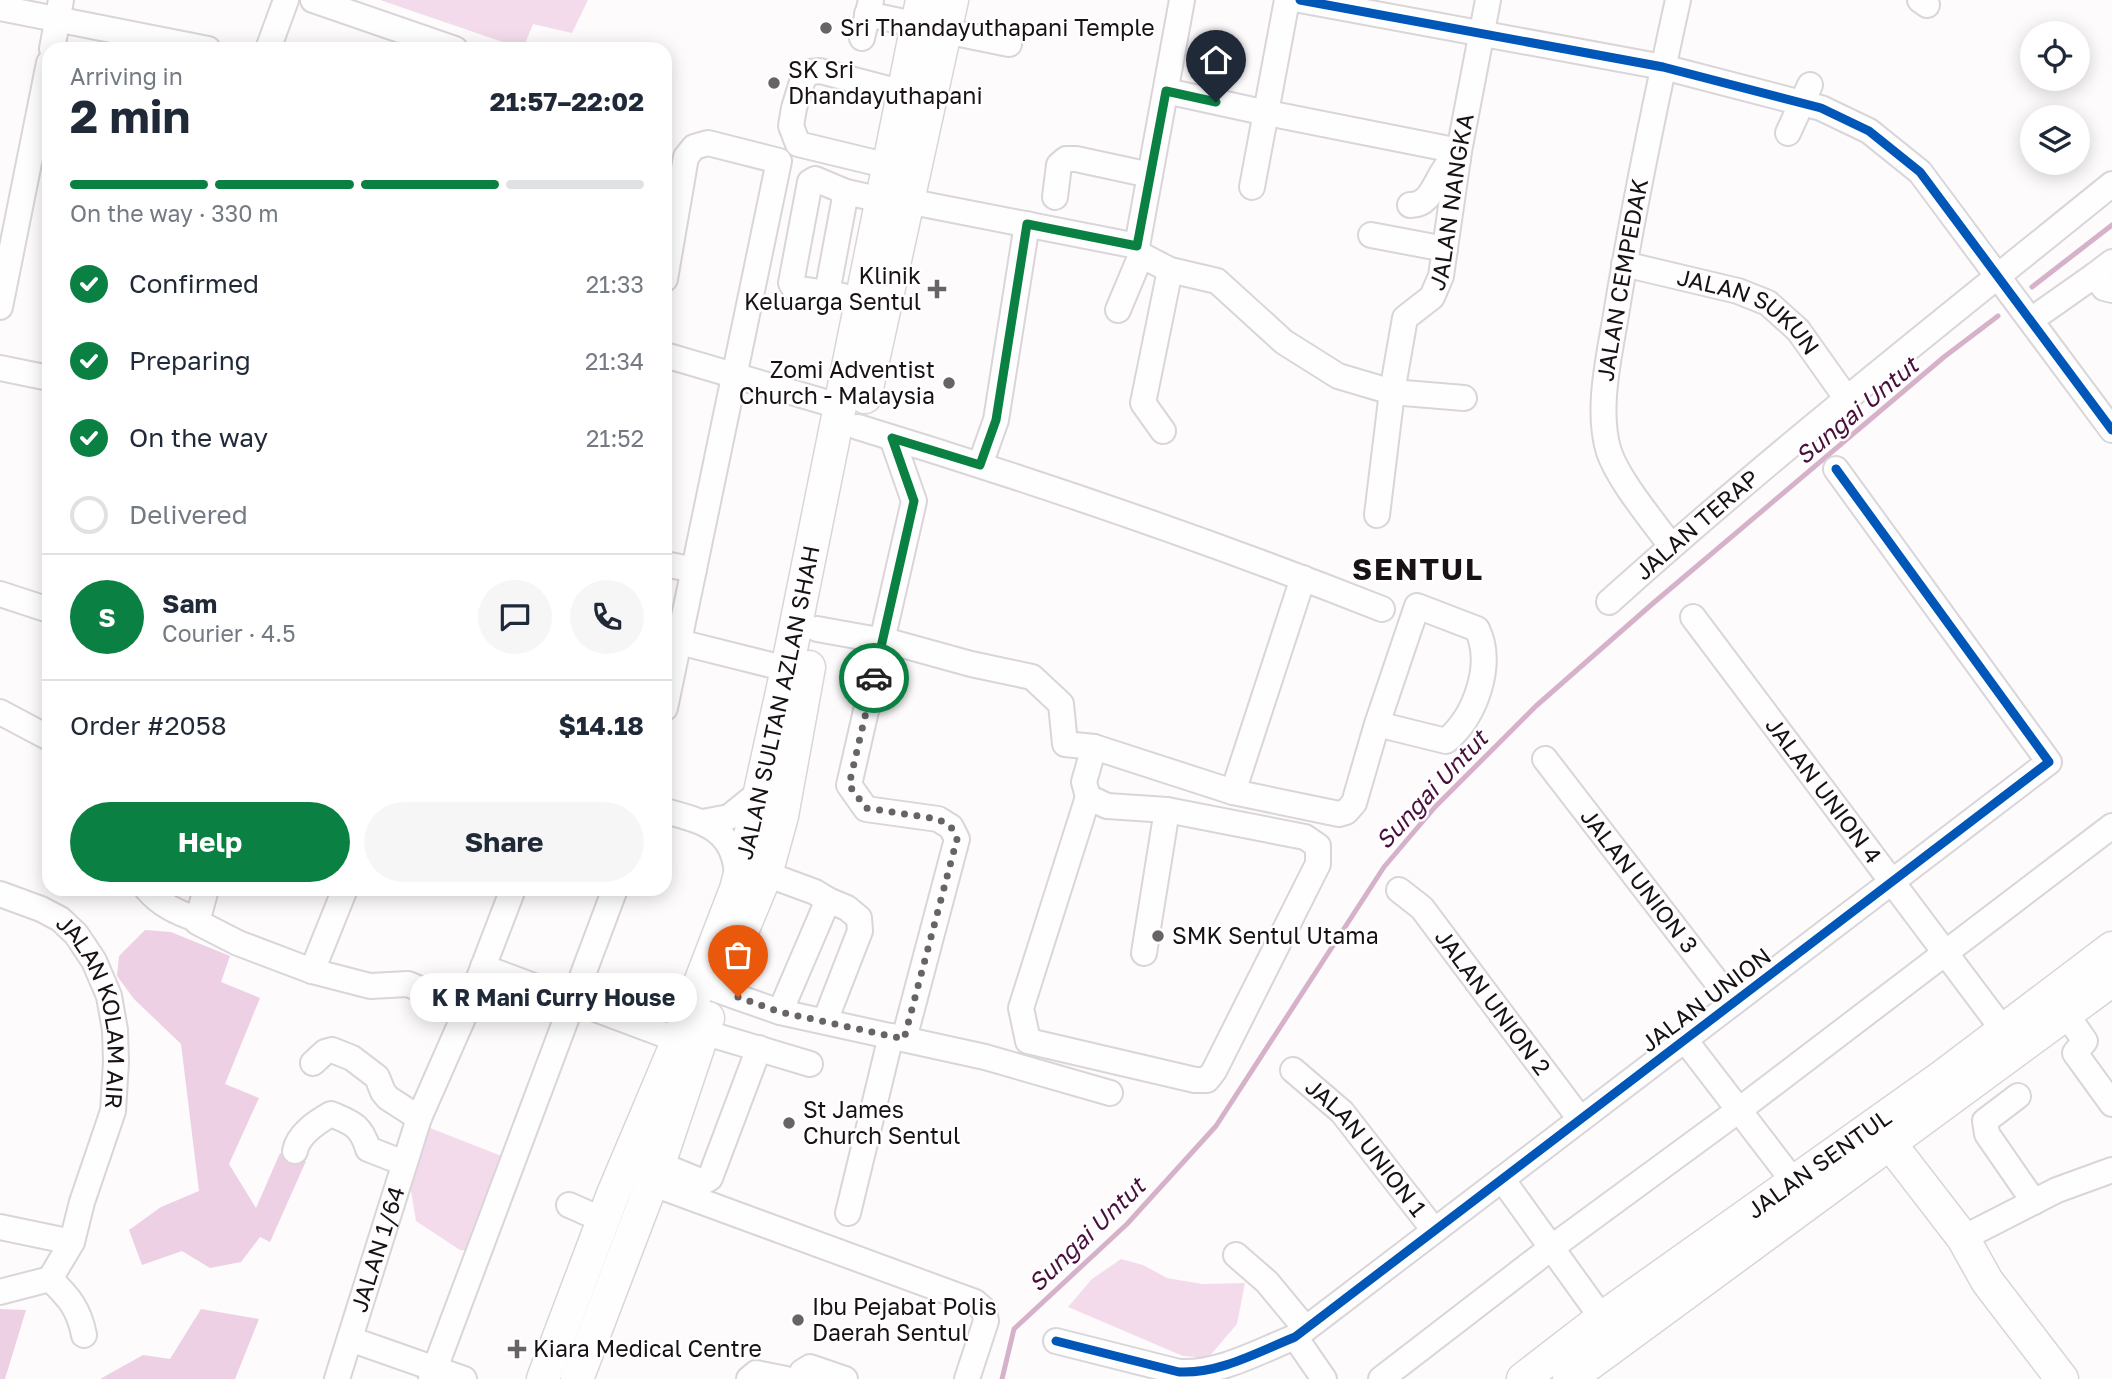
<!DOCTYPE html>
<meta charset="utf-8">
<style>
:root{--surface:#fff;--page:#f6f6f7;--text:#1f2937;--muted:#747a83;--line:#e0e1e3;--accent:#0b8043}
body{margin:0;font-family:"Golos Text",sans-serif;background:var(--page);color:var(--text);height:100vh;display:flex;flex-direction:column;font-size:26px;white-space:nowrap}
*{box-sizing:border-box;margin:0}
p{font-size:23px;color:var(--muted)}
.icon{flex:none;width:38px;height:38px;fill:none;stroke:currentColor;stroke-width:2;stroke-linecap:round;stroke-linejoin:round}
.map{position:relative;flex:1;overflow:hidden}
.panel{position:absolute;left:42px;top:42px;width:630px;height:854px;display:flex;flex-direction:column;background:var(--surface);border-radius:21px;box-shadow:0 4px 18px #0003}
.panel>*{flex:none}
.buttons{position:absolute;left:2020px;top:21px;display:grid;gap:14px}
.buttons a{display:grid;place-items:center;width:70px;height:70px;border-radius:50%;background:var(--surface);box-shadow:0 4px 18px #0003;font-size:35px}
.pin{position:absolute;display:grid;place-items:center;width:60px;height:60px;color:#fff;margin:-72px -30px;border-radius:50% 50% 50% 0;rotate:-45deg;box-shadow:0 0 7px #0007}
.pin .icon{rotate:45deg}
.courier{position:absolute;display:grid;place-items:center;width:70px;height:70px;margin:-35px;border:5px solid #0b8043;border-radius:50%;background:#fff;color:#222;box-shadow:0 2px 9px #0007}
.bubble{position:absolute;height:49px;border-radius:24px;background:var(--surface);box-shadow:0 4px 18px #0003;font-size:23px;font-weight:700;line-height:49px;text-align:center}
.summary em{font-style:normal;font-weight:700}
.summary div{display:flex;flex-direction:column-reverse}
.summary{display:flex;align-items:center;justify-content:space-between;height:119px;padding:0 28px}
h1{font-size:46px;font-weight:700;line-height:52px}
.bar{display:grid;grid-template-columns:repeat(4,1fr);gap:10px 7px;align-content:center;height:84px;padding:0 28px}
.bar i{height:9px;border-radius:5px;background:var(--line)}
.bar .on{background:var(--accent)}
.bar p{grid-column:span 4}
.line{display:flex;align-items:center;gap:18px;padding:0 28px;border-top:2px solid var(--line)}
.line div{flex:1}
.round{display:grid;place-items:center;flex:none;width:74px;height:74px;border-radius:37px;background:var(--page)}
ol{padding:0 28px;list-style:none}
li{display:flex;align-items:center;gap:21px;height:77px}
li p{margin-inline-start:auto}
li .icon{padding:7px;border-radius:50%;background:var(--accent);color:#fff;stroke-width:4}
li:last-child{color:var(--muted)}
li i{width:38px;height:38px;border:4px solid var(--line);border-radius:50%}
.cta{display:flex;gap:14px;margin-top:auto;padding:14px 28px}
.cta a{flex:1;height:80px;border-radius:42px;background:var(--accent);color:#fff;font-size:28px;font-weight:700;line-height:80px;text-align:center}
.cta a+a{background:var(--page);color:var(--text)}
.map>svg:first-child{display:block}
</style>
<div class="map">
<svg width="2112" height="1379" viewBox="0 0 2112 1379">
<rect width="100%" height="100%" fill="#fefbfd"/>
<!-- green -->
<path fill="#f3dbeb" d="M380 0H588L572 33 533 24 523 49Z
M425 1126 504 1157 472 1251 460 1250 416 1221 408 1173Z
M1121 1259 1143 1265 1167 1278 1202 1284 1245 1283 1237 1324 1208 1358 1183 1356 1068 1307 1092 1279Z"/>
<!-- forest -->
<path fill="#edd0e4" d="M145 930 171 932 230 956 221 982 260 998 225 1084 259 1098 229 1164 256 1208 280 1153 306 1161 270 1242 260 1237 241 1262 210 1268 182 1251 142 1265 129 1230 161 1207 199 1191 181 1044 134 999 117 976 119 956Z
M0 1309 26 1310 5 1379H0Z
M201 1309 259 1319 235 1379H100L143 1355 170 1359Z"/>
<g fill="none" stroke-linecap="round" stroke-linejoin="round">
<!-- stream -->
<path stroke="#d5b2ca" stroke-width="5" d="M2032 287 2112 225
M1002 1379 1014 1329 1127 1224 1216 1126 1384 867 1435 807 1536 706 1651 605 1944 357 1998 316"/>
<!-- minor casing -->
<g stroke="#dad5d8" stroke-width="28">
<g id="minor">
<path d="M313 0 455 49"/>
<path d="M1182 0 1137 246 1141 255 1170 270 1217 281 1284 342 1338 376 1392 392 1464 398"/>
<path d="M1300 0 1663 67 1821 108 1869 131 1920 172 2112 430"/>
<path d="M1920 0 1927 5"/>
<path d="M0 8 208 49"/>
<path d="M867 14 918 25"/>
<path d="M945 31 1009 44"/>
<path d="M862 38 871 0"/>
<path d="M52 49 61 0"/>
<path d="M268 49 286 0"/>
<path d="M1166 91 1267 113 1459 151"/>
<path d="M1788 133 1810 85"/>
<path d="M889 166 798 144 791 126 794 108 803 79 810 72 820 71 904 93"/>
<path d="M1252 187 1287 0"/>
<path d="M1055 197 1059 165 1066 159H1076L1150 175"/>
<path d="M907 201 1137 246"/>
<path d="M1410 205C1434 206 1436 173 1453 159H1458"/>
<path d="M1371 235 1445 249"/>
<path id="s1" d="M1624 264 1738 291 1768 303 1798 330 1847 399"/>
<path d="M2095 275 2112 262"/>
<path d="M665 279 686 157 694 147 708 143 779 161 665 708"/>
<path d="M827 293 794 288 791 283 810 182 815 179 846 192 882 200"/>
<path d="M843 296 827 293 846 192"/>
<path d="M0 307 49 63"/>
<path d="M1118 310 1141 255"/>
<path d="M2031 320 2095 275 2104 288 2112 290"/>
<path d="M665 355 842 407"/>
<path d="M0 368 49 378"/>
<path d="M858 427C1035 481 1210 541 1382 609"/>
<path d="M1163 431 1143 403 1170 270"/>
<path d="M892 438 914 501 849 785 866 809 938 819 951 827 957 839 904 1039"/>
<path d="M980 465 996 420 1027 224"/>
<path id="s2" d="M1377 515 1392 392 1405 318 1432 297 1441 276 1459 151 1488 0"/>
<path id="s3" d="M1671 546C1653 521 1619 481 1609 452 1596 411 1609 357 1616 315 1633 209 1655 104 1678 0"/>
<path d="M665 564 694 570"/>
<path d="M0 594 49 610"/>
<path id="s4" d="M1609 602C1771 456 1943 321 2112 184"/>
<path id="s5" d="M1693 617 2004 1031"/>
<path d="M817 629 895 643 971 664 1032 677 1061 704 1065 744 1094 747 1233 792 1339 814 1346 812 1354 803 1377 724 1417 606 1477 629C1494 664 1476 716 1446 741L1377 724"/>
<path d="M679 642 787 669"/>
<path d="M0 712 49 738"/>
<path id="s6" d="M1545 759 1733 1003"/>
<path d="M1233 792 1303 578"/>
<path d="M1088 797 1107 806 1167 810 1305 837 1318 846V864L1214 1071 1207 1080H1195L1028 1041 1021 1008Z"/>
<path d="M1088 797 1084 782 1094 747"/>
<path d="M665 811C706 822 737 830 737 880"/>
<path d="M703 822 729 817 760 792"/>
<path d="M766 874 815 892 828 900"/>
<path d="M147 889C161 905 176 912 196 919"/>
<path d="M206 889 197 922 238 943 312 971 370 986 408 984 467 1009"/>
<path id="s7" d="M1399 890 1422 908 1580 1119"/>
<path id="s8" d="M0 894 41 909 60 919 76 934 94 961 109 996 115 1030 116 1062 113 1111 82 1202 72 1242 50 1279 0 1292"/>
<path d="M1144 953 1167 810"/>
<path d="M483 967 678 1040"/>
<path d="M312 971 345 889"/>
<path d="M717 990 780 1012 985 1057 1110 1093"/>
<path d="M780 1012 828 900 847 908 859 918 860 931 825 1021"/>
<path d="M2066 1014 2085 1041 2075 1053 2112 1104"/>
<path d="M703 1032 810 1064"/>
<path d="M1685 1040 1794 1182"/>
<path d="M313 1063 325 1052 332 1050 352 1058 377 1077 383 1092 388 1098 419 1118"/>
<path id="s9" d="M1293 1070 1342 1112 1434 1230"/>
<path d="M2018 1096 1985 1121 1987 1134 2034 1202"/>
<path d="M295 1151C298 1134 317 1122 331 1114 352 1123 361 1125 368 1149L404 1163"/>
<path d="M659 1164 703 1182 710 1178 759 1048"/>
<path d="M1502 1179 1602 1318"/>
<path d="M651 1183 975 1302 984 1310 986 1321 967 1379"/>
<path d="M569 1205 603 1220"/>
<path d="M848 1213 891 1036"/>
<path d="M0 1227 72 1242"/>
<path d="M1963 1238 2057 1190 2112 1170"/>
<path d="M1236 1255 1267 1282 1305 1328"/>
<path d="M50 1279C69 1297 79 1309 84 1335"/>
<path d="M1295 1337 1324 1379"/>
<path d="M350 1339 464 1379"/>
<path d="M1056 1341 1179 1372C1219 1374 1258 1352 1295 1337L2049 762 1836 469"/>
<path id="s10" d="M337 1379 419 1118 467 1009 513 889"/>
<path d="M431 1379 615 889"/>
<path d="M749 1379 756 1373 786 1379"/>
<path d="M799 1379 802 1372 810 1367 845 1379"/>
<path d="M1381 1379 1551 1248 1739 1110 2112 826"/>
</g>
</g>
<!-- major casing -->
<g stroke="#dad5d8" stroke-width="35">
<g id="major">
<path d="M865 397 952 0"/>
<path d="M741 934 766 874 782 816 809 667"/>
<path d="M1878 1128 1963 1238 1987 1281 2062 1379"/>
<path id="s11" d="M543 1379 613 1194 678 1040 736 889 752 828 787 669 922 0"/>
<path d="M577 1379 659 1164 708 1018"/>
<path id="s12" d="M1523 1379 1602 1318 1943 1076 2112 948"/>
<path d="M1569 1379 2112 980"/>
</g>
</g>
<!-- minor -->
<use href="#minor" stroke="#fffeff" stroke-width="24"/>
<!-- major -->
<use href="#major" stroke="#fffeff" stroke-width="32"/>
<!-- cycleway casing -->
<g stroke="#fff" stroke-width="13">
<path id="cycleway" d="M1300 0 1663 67 1821 108 1869 131 1920 172 2112 430
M1056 1341 1179 1372C1219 1374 1258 1352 1295 1337L2049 762 1836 469"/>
</g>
<!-- cycleway -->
<use href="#cycleway" stroke="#0057b8" stroke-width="9"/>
</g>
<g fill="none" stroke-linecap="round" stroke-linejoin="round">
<!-- done -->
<path stroke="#686367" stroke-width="7" stroke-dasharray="0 12.6" d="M738 997 780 1012 904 1039 957 839 951 827 938 819 866 808 849 785 874 678"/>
<!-- route -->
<path stroke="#0b8043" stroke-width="9" d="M874 678 914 501 892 438 980 465 996 420 1027 224 1137 246 1166 91 1216 102"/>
</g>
<!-- markers -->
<g fill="#686367" stroke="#fff" stroke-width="2.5">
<circle cx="826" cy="28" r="7"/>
<circle cx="774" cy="83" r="7"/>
<path d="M933.5 278.5h7v7h7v7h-7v7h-7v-7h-7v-7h7z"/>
<circle cx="949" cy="383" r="7"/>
<circle cx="1158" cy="936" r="7"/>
<circle cx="789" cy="1123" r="7"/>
<circle cx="798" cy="1320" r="7"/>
<path d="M513.5 1338.5h7v7h7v7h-7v7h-7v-7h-7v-7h7z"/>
</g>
<g text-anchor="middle" stroke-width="5" stroke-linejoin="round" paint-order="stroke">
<!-- poi labels -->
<g font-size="23" fill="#181116" stroke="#fff" text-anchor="start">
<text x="840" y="36">Sri Thandayuthapani Temple</text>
<text x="788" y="78">SK Sri<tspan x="788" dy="26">Dhandayuthapani</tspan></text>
<text x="921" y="284" text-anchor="end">Klinik<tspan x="921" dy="26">Keluarga Sentul</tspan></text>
<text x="935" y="378" text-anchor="end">Zomi Adventist<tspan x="935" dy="26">Church - Malaysia</tspan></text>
<text x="1172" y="944">SMK Sentul Utama</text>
<text x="803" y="1118">St James<tspan x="803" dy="26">Church Sentul</tspan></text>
<text x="812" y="1315">Ibu Pejabat Polis<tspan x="812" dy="26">Daerah Sentul</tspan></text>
<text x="533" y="1357">Kiara Medical Centre</text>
</g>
<!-- street labels -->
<g font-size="23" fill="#181116" stroke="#fff">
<text dy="8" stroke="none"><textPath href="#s2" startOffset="331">JALAN NANGKA</textPath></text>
<text dy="8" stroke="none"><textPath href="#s3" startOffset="287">JALAN CEMPEDAK</textPath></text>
<text dy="8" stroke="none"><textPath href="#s1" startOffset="136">JALAN SUKUN</textPath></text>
<text dy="8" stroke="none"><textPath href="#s4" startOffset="117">JALAN TERAP</textPath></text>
<text dy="8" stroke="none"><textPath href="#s11" startOffset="718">JALAN SULTAN AZLAN SHAH</textPath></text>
<text dy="8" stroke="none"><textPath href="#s5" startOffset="217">JALAN UNION 4</textPath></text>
<text dy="8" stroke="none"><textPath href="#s6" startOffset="154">JALAN UNION 3</textPath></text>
<text transform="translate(1706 1000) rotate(-37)" y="8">JALAN UNION</text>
<text dy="8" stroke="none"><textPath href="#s7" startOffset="147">JALAN UNION 2</textPath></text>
<text dy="8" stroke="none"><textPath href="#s8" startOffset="168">JALAN KOLAM AIR</textPath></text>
<text dy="8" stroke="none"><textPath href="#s9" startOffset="107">JALAN UNION 1</textPath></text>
<text dy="8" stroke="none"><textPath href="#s12" startOffset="366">JALAN SENTUL</textPath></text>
<text dy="8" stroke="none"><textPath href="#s10" startOffset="136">JALAN 1/64</textPath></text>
</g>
<!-- water labels -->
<g font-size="24" font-style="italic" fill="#490f3c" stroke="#fff">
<text transform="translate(1857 411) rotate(-40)" y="8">Sungai Untut</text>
<text transform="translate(1432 790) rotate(-47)" y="8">Sungai Untut</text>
<text transform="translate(1087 1235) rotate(-44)" y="8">Sungai Untut</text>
</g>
<!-- district labels -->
<g font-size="30" font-weight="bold" letter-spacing="2" fill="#181116" stroke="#fff">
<text x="1418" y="580">SENTUL</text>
</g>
</g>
</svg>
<div class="buttons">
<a><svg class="icon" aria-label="locate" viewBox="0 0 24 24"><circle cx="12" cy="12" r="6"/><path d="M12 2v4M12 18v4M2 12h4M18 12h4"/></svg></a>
<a><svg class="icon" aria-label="layers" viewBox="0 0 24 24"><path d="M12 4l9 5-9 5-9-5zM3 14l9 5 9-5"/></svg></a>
</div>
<div class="pin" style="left:738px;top:997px;background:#ea580c"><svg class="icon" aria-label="bag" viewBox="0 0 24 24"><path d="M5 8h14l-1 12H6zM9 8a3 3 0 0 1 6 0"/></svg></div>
<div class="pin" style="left:1216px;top:102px;background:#1f2937"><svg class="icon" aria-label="home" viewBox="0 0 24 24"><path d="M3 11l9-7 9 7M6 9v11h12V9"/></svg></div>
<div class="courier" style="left:874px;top:678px"><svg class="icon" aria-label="car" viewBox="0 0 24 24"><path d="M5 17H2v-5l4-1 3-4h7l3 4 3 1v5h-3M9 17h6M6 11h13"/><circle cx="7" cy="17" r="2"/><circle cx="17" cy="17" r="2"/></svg></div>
<div class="bubble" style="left:410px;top:973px;width:287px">K R Mani Curry House</div>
<section class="panel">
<div class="summary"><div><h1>2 min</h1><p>Arriving in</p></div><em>21:57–22:02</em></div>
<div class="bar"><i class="on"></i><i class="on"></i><i class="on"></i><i></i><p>On the way · 330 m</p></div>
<ol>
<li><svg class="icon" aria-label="check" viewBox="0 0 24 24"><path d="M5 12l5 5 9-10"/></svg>Confirmed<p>21:33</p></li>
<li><svg class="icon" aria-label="check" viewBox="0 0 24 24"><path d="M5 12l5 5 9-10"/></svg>Preparing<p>21:34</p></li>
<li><svg class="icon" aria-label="check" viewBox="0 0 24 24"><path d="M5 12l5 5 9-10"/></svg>On the way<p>21:52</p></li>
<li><i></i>Delivered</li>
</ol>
<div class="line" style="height:126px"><b class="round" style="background:var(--accent);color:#fff">S</b><div><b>Sam</b><p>Courier · 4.5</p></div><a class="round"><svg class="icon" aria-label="chat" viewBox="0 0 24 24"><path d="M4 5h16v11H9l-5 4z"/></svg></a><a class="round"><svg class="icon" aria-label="phone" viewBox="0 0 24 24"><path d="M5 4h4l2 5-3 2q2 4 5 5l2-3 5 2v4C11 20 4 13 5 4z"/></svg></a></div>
<div class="line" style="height:91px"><div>Order #2058</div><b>$14.18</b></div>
<div class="cta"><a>Help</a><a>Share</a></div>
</section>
</div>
